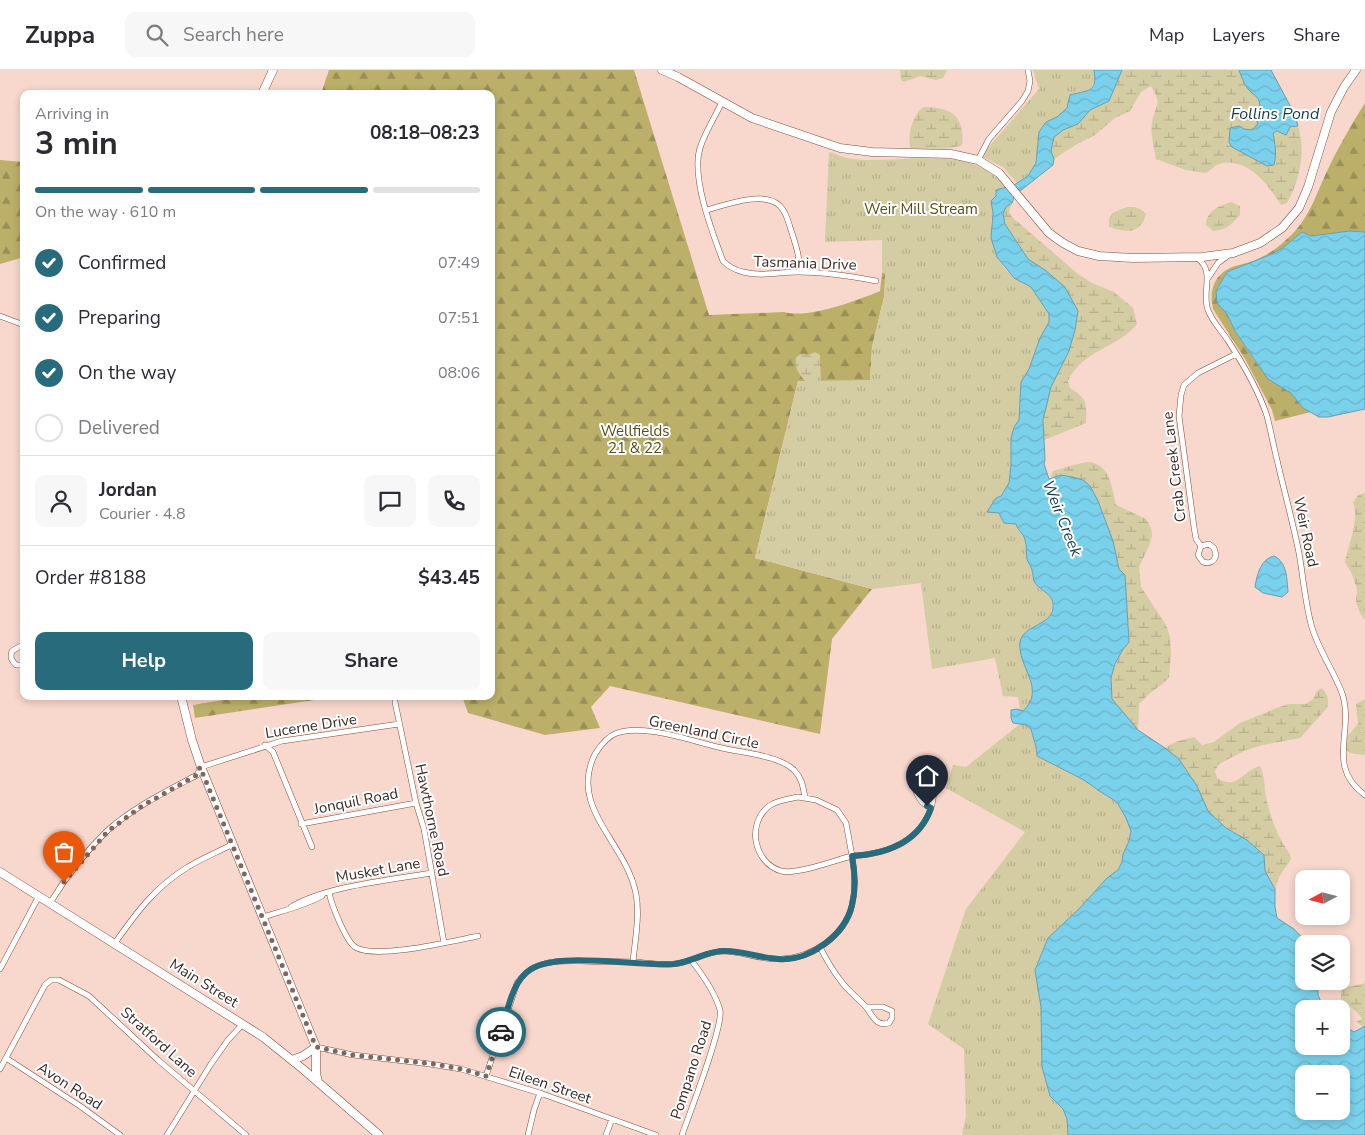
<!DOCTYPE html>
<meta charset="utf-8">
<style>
:root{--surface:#fff;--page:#f7f7f7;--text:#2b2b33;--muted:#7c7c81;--line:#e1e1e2;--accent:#286b7d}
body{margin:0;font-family:"Nunito Sans",sans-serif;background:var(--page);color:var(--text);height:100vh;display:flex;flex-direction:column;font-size:19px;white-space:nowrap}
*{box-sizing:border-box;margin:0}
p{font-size:16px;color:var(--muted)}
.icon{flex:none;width:28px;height:28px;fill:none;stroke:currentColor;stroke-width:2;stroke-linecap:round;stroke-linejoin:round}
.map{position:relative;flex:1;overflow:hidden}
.sheet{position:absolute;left:20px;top:20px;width:475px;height:610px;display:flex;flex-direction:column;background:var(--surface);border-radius:10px;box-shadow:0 2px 8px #0003}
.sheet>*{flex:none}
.needle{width:32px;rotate:263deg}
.fabs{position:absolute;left:1295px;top:800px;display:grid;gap:10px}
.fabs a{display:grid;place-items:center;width:55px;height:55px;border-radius:10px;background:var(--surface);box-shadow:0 2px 8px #0003;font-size:25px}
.pin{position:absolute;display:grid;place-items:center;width:42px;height:42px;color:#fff;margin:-51px -21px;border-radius:50% 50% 50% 0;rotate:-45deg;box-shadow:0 0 5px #0007}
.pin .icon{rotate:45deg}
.courier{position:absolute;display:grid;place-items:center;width:50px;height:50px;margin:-25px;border:4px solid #286b7d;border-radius:50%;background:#fff;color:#222;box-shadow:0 1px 6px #0007}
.summary em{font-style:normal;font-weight:700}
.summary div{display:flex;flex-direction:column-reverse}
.summary{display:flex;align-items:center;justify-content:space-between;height:85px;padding:0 15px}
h1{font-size:32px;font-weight:700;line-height:38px}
.bar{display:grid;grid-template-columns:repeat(4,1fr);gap:8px 5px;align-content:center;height:60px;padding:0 15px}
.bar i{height:6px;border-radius:4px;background:var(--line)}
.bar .active{background:var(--accent)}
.bar p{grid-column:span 4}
.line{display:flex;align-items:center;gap:12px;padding:0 15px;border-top:1px solid var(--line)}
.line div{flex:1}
.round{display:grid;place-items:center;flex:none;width:52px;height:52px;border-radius:10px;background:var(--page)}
ol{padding:0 15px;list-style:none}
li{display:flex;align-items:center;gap:15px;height:55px}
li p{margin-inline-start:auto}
li .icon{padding:5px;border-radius:50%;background:var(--accent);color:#fff;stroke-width:4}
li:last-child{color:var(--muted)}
li i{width:28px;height:28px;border:2px solid var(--line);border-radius:50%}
.action{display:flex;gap:10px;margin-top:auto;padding:10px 15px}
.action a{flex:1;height:58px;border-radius:10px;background:var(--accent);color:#fff;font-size:20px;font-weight:700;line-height:58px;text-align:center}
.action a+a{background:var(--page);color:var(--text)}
header{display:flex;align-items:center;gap:30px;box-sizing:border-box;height:70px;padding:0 25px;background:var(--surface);border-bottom:1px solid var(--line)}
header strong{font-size:24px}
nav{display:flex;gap:28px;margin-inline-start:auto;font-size:18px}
.search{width:350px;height:45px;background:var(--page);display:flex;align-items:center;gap:12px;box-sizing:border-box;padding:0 18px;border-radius:10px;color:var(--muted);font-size:19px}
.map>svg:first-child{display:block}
</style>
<header>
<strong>Zuppa</strong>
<div class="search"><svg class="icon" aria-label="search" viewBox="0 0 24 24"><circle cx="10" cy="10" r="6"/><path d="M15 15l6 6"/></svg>Search here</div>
<nav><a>Map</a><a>Layers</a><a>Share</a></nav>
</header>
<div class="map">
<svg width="1365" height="1065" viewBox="0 0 1365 1065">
<defs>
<pattern id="forest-firs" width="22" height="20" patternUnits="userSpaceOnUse" patternTransform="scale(1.25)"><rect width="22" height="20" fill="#bcaf69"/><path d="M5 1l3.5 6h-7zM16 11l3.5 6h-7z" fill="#9a8f56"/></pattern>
<pattern id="wetland-marsh" width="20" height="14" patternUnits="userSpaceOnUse" patternTransform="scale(1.25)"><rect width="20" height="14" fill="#d4cca2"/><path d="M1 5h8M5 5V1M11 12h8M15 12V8" fill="none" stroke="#b7af8b"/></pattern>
<pattern id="park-tufts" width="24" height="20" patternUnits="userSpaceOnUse" patternTransform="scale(1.25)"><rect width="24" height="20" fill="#d4cca2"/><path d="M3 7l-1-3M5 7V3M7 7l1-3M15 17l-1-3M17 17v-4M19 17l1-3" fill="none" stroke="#b7af8b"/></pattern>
<pattern id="water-waves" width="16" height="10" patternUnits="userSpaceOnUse" patternTransform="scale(1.25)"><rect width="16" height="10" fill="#7ad1eb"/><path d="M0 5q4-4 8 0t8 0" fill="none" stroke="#6bb4c9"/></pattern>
</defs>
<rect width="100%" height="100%" fill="#f8d7cc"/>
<!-- forest -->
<path fill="url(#forest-firs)" d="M329 0H634L709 245 784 242C808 249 856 231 880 221L882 203 886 202 884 227 872 277 870 311H798L755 488 872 519 832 569 820 664 610 616 591 637 600 658 545 665 468 643 462 626H491V24H321Z
M1365 33V162L1350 161 1311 166 1302 162 1284 177 1272 184 1227 202 1216 221 1235 261 1257 294 1263 300 1268 309 1291 323 1303 338 1311 342 1275 351 1272 340 1245 289 1213 239C1209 223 1213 207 1228 199 1235 195 1245 194 1253 191 1266 186 1278 178 1288 168 1309 150 1316 124 1328 99 1339 76 1351 55 1365 33Z
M0 90 24 92V187L0 194Z
M234 626H341L195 648 193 635 234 628Z"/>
<!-- wetland -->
<path fill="url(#wetland-marsh)" d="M900 0H947L943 8 936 10 920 6 904 12 901 10Z
M1122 0H1239C1241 6 1244 14 1248 19 1253 25 1259 26 1260 35L1254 41 1258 54 1252 60 1244 59 1239 56 1230 58 1276 76 1273 63 1298 56C1306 81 1300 110 1287 133L1281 135C1268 114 1246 86 1219 94 1215 95 1210 101 1206 103L1186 100 1156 89C1154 77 1150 65 1152 53 1154 34 1164 38 1151 16L1141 22 1130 41 1115 48 1095 65 1077 74 1054 89 1051 81 1054 67 1063 60 1078 54 1090 40 1109 31Z
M924 37C952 37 965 47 962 75 950 80 924 79 911 78 906 67 914 42 924 37Z
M1231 132 1240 136V145C1231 155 1226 160 1213 161L1206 155C1207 140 1218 137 1231 132Z
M1012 133 1009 142 1013 148 1078 204 1092 213 1114 222 1133 238 1137 254C1117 279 1083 279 1068 311L1070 318C1087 328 1087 334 1086 353L1044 370C1043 352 1044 332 1052 315 1060 297 1069 280 1075 260L1045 200 1028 189 1005 154 1003 144 1006 137Z
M1127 137C1135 137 1140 137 1146 144 1139 166 1127 162 1109 157V149L1112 143Z
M815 282 820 285 821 313 806 312C798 303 795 299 796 288L800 284 808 285Z
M1089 392C1111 395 1111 416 1116 435L1146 449 1151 458 1152 466 1149 476 1139 497 1141 517 1166 555 1170 567 1171 585 1169 607 1165 612 1150 623 1139 634 1138 660C1130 651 1117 641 1112 630 1105 613 1118 586 1129 572L1125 505 1119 499 1113 471 1083 410 1061 405 1053 408 1051 406 1053 401C1064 398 1078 393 1089 392Z
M1365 423V550L1360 543 1356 532 1357 519 1352 504 1345 492C1348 476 1360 448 1353 433L1358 425Z
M1322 618C1327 624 1330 630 1327 638L1300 668 1263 675 1246 680 1219 694 1215 701 1217 708C1237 721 1242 701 1260 696 1265 706 1264 716 1266 727 1269 742 1275 759 1282 772 1286 778 1289 781 1291 789L1279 807 1275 819 1265 801 1264 784 1247 770 1226 758 1208 741 1197 716 1179 689 1165 678 1175 672 1194 667 1202 675 1214 672 1240 653 1277 638 1288 634H1306L1313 629 1317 621Z
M1365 629V685L1350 683 1343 677 1345 669 1358 654 1356 634Z
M1365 913V956L1364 957 1356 952 1362 949C1357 939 1348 937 1341 929V921C1347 915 1357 916 1365 913Z"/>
<!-- park -->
<path fill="url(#park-tufts)" d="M1033 0H1094C1097 16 1090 23 1075 24L1067 38 1057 47 1046 52 1039 62 1036 93 1028 106 1017 113 1003 97 981 86 1039 19Z
M829 82C836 84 844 88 852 89 900 95 971 72 1005 117L996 120V126L992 137 993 143 991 153 997 187 1005 199 1014 208 1031 217 1049 244V252L1040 268 1029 299 1021 312 1019 350 1014 357 1009 413 988 442 999 443 1004 453 1016 454 1018 460 1025 468 1027 491 1032 498 1034 510 1040 519 1050 525C1058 547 1042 553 1025 563 1026 575 1026 587 1027 600 1029 616 1040 626 1023 641L1020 640 1018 627 1003 626 995 588 932 599 921 513 872 519 755 488 798 311 870 310 872 277 884 227 885 203H882V170L825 172Z
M1020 654 1026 655 1031 659C1033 668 1037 677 1037 686L1084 710 1098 720 1117 732 1126 748 1131 761 1129 771 1123 784 1122 792 1118 800 1107 808 1079 839 1048 868 1035 900 1041 937 1042 997 1050 1026 1063 1040 1067 1049 1068 1065H962L966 1046 964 979 928 954 966 839 1025 762 946 718 953 695 966 697Z"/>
<!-- water -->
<path fill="url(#water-waves)" stroke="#689faf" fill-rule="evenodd" d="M1094 0H1122L1109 31 1090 40 1078 54 1063 60 1054 67 1051 81 1054 89 1053 95 1015 125 1012 133 1006 137 1003 144 1005 154 1028 189 1045 200 1065 217 1078 241 1075 260 1069 281 1051 317 1043 350 1045 390 1044 394 1049 409 1061 405 1072 407 1083 410 1090 416 1098 431 1113 471 1119 499 1125 505 1129 572 1122 581 1115 594 1111 608 1112 629 1138 660 1165 678 1179 689 1197 716 1208 741 1226 758 1247 770 1264 785 1265 801 1275 819V837L1277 848 1294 859 1308 874H1304V911H1318V925L1324 939H1304V976H1341V954L1354 962 1365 956V1065H1068L1067 1049 1063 1039 1050 1026 1042 997 1041 937 1035 900 1048 868 1079 839 1107 808 1118 800 1122 792 1123 784 1129 771 1131 761 1126 748 1117 732 1098 720 1084 710 1037 686C1037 677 1033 668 1031 659L1026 655 1013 653 1011 648V640L1017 639 1023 641C1047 620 1017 596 1020 572 1023 554 1055 556 1053 534 1052 522 1039 521 1034 511 1033 508 1033 503 1032 500 1031 496 1028 493 1027 489 1026 483 1027 476 1025 470 1024 464 1018 461 1016 454L1004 453 999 443 987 442 996 428 1001 426 1009 413 1011 395V369L1014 357 1019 350 1021 312 1029 299 1040 268 1049 252V244L1031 217 1014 208 997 187 991 168 993 143 991 131 996 126V120L1014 115 1028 106 1036 93 1039 62 1046 52 1057 47 1067 38 1070 25C1087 20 1098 24 1094 0ZM1304 1004H1341V1041H1304Z
M1239 0H1271L1294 43 1298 56 1290 57 1286 65 1277 61 1273 63C1275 74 1277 83 1274 95L1267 96 1232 77 1229 72 1230 58 1239 56 1244 59 1252 60 1258 54 1256 49 1252 46 1254 41 1260 35C1259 26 1253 25 1248 19 1244 14 1241 6 1239 0Z
M1350 161 1365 162V339L1328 347H1319L1303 338 1291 323 1268 309 1235 261 1227 244 1217 233 1216 221 1227 202 1272 184 1284 177 1302 162 1311 166Z
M1274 486C1287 492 1287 509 1288 522L1282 527 1263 523 1255 517C1257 504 1261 489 1274 486Z"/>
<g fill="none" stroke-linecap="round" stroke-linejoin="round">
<!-- street casing -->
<g stroke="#7c4e3f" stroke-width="6">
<path id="street" d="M722 32C715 47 705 62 700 78 691 107 712 162 723 191 729 197 735 200 743 202 761 207 780 202 798 202 824 202 850 206 876 211
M978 90 989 69 1022 31 1028 21 1030 11 1028 0
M707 140C725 135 765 120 780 136 786 142 788 150 790 157 795 172 800 187 800 202
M1197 188C1216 201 1201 222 1208 240 1212 251 1220 259 1227 269 1242 292 1258 319 1267 346 1271 362 1274 378 1278 394 1285 424 1293 453 1299 483 1303 506 1305 531 1311 554 1317 578 1333 599 1342 623 1355 661 1325 696 1365 725
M1208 208 1218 193 1230 184
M0 246 24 255
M1201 476 1209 474 1214 478 1216 485C1214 492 1210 494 1203 492L1198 485 1201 476 1196 469 1194 457 1179 346 1181 325 1184 315 1198 303 1236 284
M24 574 12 581C10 587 11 590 16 595H24
M395 632 416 733 424 759 444 873
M265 675 273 682 312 777
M923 708 931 710C935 720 934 728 931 738 919 733 908 715 923 708Z
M798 727 816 730 837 740 846 753 852 786C835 790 797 805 781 801 754 793 746 754 769 736 777 730 789 729 798 727Z
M301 754 416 733
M329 822C331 834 346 871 355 877 375 890 453 871 478 866
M50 833C66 807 86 781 108 760 134 737 167 721 197 705L201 697 282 671 399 654
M291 837C326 816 390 810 431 803
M263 847C282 841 304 836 322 826
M115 873C136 843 156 816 188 797 202 788 218 782 233 774
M820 877C826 889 833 901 841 911 848 921 858 928 866 937H883L892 941V948L889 953C876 957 873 946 866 937
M633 892C635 870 640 846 636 824 626 772 568 738 595 684 600 676 608 666 617 663 644 653 694 672 722 678 742 683 778 685 794 700 802 708 803 717 805 727
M0 899 39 826
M316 977 353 985 430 994 461 999 540 1023 656 1065
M6 988 80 1036 120 1065
M0 999 45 915 51 910H59L89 926 158 990 246 1065
M486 1006 517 913C523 905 530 898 540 895 554 890 568 891 582 891 600 892 618 891 635 892 648 893 661 895 673 894 691 893 706 881 725 881 743 882 763 890 781 889 812 888 845 866 852 835 856 819 855 803 852 786 886 784 919 772 931 738
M167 1065 211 994 228 970 243 954
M528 1065 534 1040 540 1023
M606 1065 612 1049
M682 1065C689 1045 724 955 720 940 715 922 702 904 691 890"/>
</g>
<!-- secondary casing -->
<g stroke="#7c4e3f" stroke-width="9">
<path id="secondary" d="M662 0 678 7 752 48 840 78 872 82 951 84 978 90 999 103 1049 163 1063 173 1078 181 1099 186 1133 188 1202 187 1233 183 1260 173 1282 158 1299 138 1308 117 1331 42 1344 17 1356 0
M262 24 273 0
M181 626 192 670 201 697 316 977V1003L318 1012
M0 802 263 967 304 1000 379 1065
M292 990 303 986 316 977"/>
</g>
<!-- street -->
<use href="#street" stroke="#fff" stroke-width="5"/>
<!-- secondary -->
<use href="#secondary" stroke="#fff" stroke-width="8"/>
</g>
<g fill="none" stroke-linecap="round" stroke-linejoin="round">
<!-- done -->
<path stroke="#7f675e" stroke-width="5" stroke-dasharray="0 9" d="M64 812 108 761 142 736 197 705 200 697 316 977 353 985 434 994 461 999 486 1006 501 962"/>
<!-- route -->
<path stroke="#286b7d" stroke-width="6" d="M501 962C508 941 511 912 531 899 559 881 640 897 674 894 691 892 705 882 722 881 741 880 759 888 778 889 809 892 845 865 852 835 856 819 855 802 852 786 886 784 919 773 931 738L927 736"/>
</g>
<g text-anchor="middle" stroke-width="4" stroke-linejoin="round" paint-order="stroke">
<!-- park labels -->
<g font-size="15" fill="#564d17" stroke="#fff">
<text x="921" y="144">Weir Mill Stream</text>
<text x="635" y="366">Wellfields<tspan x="635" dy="17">21 &amp; 22</tspan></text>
</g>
<!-- street labels -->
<g font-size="15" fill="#3e2a23" stroke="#fff">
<text transform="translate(805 193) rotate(2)" y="5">Tasmania Drive</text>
<text transform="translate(1174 397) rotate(-97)" y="5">Crab Creek Lane</text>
<text transform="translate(1306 462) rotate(78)" y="5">Weir Road</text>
<text transform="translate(311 656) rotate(-9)" y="5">Lucerne Drive</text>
<text transform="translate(704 662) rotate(12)" y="5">Greenland Circle</text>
<text transform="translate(356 731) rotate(-11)" y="5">Jonquil Road</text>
<text transform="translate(432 750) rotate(78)" y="5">Hawthorne Road</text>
<text transform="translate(378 800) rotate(-10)" y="5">Musket Lane</text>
<text transform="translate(204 913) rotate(32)" y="5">Main Street</text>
<text transform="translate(159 972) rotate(42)" y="5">Stratford Lane</text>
<text transform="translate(691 1000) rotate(-72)" y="5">Pompano Road</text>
<text transform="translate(550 1015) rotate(19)" y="5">Eileen Street</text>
<text transform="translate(70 1016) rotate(33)" y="5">Avon Road</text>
</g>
<!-- water labels -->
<g font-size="16" font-style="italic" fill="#153d48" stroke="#fff">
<text x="1275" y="49">Follins Pond</text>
<text transform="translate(1063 448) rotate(68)" y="6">Weir Creek</text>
</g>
</g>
</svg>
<div class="fabs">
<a><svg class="needle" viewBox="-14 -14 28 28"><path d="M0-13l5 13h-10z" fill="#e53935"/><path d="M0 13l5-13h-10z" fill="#7c7c81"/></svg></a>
<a><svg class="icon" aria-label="layers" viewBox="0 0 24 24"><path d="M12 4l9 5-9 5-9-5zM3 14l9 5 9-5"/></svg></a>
<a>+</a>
<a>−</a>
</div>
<div class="pin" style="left:64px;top:812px;background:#ea580c"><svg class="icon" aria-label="bag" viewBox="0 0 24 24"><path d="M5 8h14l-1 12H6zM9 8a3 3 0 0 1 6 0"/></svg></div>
<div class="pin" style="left:927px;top:736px;background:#1f2937"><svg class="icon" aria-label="home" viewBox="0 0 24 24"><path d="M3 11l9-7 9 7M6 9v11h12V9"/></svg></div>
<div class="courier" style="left:501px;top:962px"><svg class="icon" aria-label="car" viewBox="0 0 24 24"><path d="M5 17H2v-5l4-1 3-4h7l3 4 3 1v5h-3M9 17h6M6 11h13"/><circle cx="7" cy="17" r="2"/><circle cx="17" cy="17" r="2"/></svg></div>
<section class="sheet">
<div class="summary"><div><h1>3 min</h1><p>Arriving in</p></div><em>08:18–08:23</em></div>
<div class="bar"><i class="active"></i><i class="active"></i><i class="active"></i><i></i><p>On the way · 610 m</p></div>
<ol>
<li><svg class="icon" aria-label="check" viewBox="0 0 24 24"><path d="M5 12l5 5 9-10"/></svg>Confirmed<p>07:49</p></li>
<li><svg class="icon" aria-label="check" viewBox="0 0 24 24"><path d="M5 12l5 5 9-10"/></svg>Preparing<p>07:51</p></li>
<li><svg class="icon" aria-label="check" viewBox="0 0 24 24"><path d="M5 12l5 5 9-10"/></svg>On the way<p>08:06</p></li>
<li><i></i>Delivered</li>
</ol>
<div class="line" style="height:90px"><a class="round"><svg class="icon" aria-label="person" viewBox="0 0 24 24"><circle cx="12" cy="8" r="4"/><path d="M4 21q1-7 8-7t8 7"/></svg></a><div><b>Jordan</b><p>Courier · 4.8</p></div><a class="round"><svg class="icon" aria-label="chat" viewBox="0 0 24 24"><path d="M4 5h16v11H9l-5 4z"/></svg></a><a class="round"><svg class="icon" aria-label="phone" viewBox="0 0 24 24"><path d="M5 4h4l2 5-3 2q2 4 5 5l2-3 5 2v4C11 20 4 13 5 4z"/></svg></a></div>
<div class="line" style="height:65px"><div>Order #8188</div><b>$43.45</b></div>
<div class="action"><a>Help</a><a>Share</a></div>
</section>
</div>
